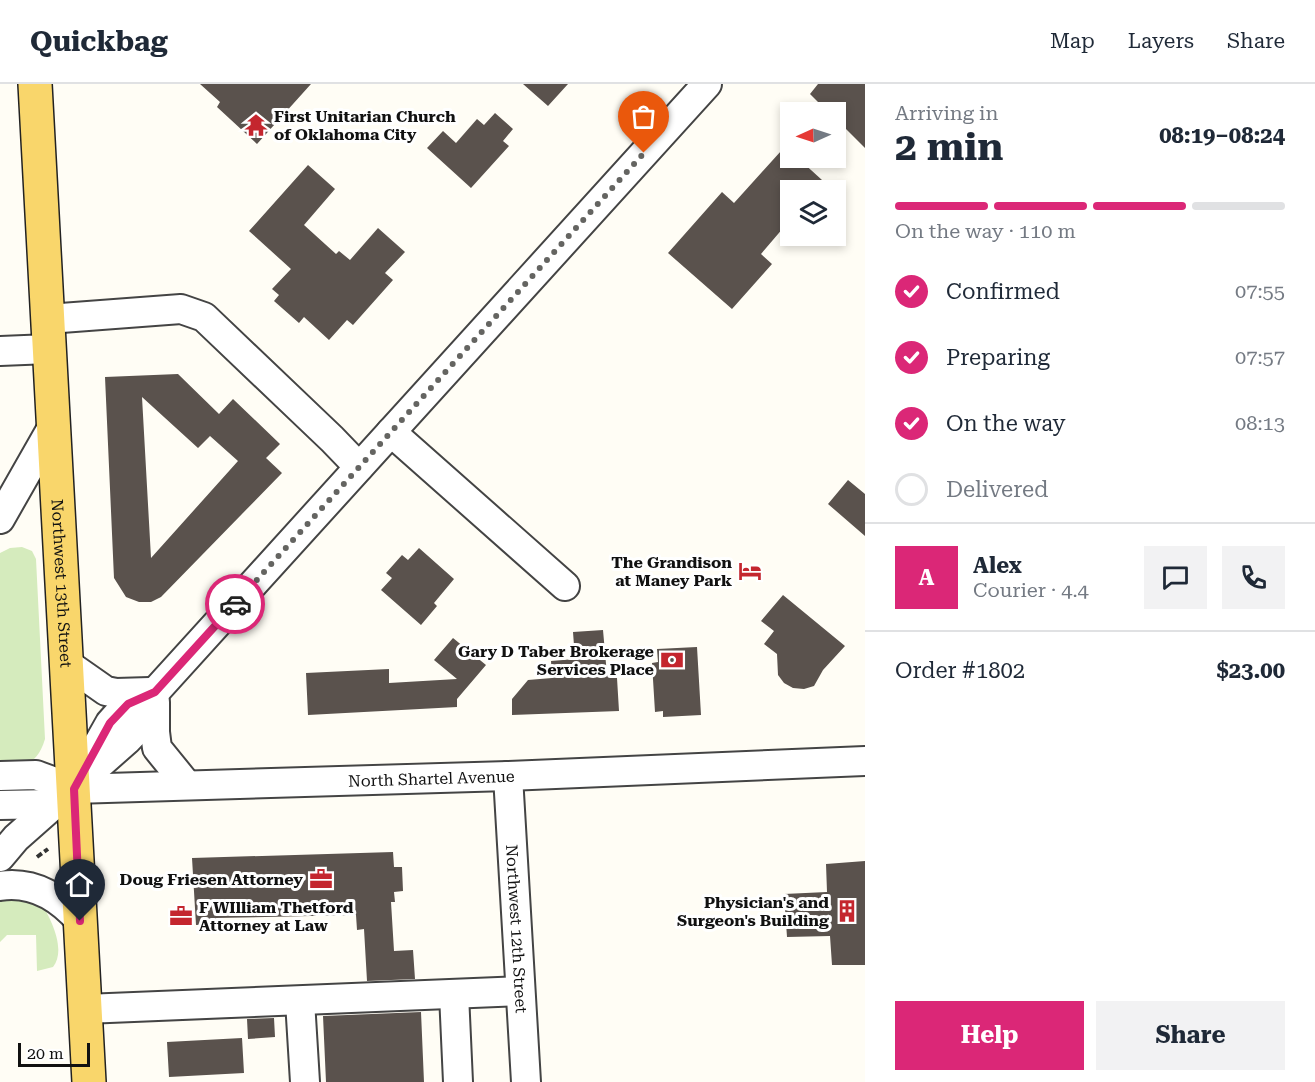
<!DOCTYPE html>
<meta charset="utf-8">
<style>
:root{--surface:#fff;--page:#f2f2f3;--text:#1f2937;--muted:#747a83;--line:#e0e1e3;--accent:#db2777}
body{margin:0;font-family:"Roboto Serif",serif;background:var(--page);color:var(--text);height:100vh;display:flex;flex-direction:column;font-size:22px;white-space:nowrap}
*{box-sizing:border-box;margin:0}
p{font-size:20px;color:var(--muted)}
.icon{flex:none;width:33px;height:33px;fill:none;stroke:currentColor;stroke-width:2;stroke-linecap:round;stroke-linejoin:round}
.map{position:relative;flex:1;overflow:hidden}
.sheet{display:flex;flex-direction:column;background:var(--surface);width:450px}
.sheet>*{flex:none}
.needle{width:39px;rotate:267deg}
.buttons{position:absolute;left:780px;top:18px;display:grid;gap:12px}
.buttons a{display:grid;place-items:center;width:66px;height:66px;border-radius:0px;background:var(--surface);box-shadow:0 3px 9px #0003;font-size:30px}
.scale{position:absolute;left:18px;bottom:15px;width:72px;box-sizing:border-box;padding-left:6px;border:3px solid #111;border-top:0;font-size:16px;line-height:21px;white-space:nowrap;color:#111;-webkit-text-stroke:4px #fff;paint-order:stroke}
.pin{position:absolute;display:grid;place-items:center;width:51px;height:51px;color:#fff;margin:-62px -26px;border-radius:50% 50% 50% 0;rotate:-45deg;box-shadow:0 0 6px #0007}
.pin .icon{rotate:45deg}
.courier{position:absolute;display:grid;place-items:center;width:60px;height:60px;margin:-30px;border:4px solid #db2777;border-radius:50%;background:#fff;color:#222;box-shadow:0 2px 8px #0007}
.head em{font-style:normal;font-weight:700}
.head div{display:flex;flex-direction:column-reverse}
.head{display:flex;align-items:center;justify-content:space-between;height:102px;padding:0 30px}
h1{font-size:39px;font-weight:700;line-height:45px}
.bar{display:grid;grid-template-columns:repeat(4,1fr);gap:9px 6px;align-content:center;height:72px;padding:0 30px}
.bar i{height:8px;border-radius:4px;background:var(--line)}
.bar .on{background:var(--accent)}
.bar p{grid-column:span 4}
.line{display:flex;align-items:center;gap:15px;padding:0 30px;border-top:2px solid var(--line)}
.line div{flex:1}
.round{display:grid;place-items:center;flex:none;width:63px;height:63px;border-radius:0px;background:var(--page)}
ol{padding:0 30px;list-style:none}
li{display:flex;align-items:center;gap:18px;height:66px}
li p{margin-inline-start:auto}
li .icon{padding:6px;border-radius:50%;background:var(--accent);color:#fff;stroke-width:4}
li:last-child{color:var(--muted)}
li i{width:33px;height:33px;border:3px solid var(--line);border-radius:50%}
.primary-button{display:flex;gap:12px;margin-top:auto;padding:12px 30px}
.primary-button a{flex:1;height:69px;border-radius:0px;background:var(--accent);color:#fff;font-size:24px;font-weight:700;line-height:69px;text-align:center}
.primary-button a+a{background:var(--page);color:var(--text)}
header{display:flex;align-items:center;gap:36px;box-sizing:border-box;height:84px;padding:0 30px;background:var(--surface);border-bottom:2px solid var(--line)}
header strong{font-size:28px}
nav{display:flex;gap:33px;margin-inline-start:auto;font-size:21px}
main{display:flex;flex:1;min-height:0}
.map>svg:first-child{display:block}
</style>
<header>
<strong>Quickbag</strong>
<nav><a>Map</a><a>Layers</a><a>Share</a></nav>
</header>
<main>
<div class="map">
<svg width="865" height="998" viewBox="0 0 865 998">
<rect width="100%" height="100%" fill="#fffdf5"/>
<!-- green -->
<path fill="#d5ebbd" d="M22 463 32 467 36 475 45 655C37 682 24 681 0 684V469L10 464Z
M0 813 41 818C50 834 67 865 53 883L37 887 36 851H7L0 858Z"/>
<!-- building -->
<path fill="#5a524d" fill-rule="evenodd" d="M200 0H311L257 60 217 23 220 18Z
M523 0H568L548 22Z
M818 0H865V64L836 35V28H828L810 10Z
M495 29 513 45 503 57 509 62 471 104 427 64 443 47 456 59 477 35 484 41Z
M781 67 796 80 800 76 833 106H790V136L761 170 772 180 732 225 668 169 722 108 734 119Z
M308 81 335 105 304 141 336 170 339 167 350 176 378 144 405 168 385 189 393 196 353 241 347 236 329 256 304 233 299 239 274 217 279 211 272 205 291 185 249 147Z
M178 290 219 330 233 315 280 360 266 374 282 389 161 513 151 518H139L126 513 114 494 105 293ZM142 313 198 364 210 352 238 377 151 474Z
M848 396 865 410V452L828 420Z
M419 464 454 495 434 519 437 522 421 541 381 506 392 494 386 489 402 471 408 476Z
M783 511 845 562 823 586 814 602 804 605 793 604 784 599 778 591 777 570 764 560 774 547 761 537Z
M603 546 607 591 617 594 619 627 512 631V615L528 596 552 594 551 577 575 575 573 548Z
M453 554 486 581 457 615V623L308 631 306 589 389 585V599L457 595 434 576Z
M697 563 701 631 663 633V627L655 628 652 579 658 578 657 565Z
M393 768 394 783H402L403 807 394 808 395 818H391L394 867 413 866 415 895 367 897 364 845 357 846 356 831 216 834 217 840 196 841 192 774Z
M865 777V881H832L830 852 787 853 784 810 827 808 826 780Z
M421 928 424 998H326L323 932Z
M274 934 275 953 248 955 247 935Z
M242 954 244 989 169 993 167 958Z"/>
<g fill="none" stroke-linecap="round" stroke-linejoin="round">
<!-- minor casing -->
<g stroke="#444" stroke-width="32">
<g id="minor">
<path d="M48 235 181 225 204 233 332 355 359 383"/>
<path d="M0 267 49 265"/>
<path d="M391 348 565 502"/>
<path d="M0 435 53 342"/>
<path d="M66 579 106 607 116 609 150 608"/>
<path d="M155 618V648L157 664 187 701"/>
<path d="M84 685 110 639 127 620 155 608"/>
<path id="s1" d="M0 692 36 691 74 705 508 692 865 677"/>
<path id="s2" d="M508 692 526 998"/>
<path d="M0 721 54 720"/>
<path d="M0 773 16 754 127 656 147 635 155 608 707 0"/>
<path d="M0 802C33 797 59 813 80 837"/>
<path d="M454 910 458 998"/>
<path d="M300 917 305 998"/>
<path d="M85 925 520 907"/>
</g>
</g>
<!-- major casing -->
<g stroke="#222" stroke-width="36">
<g id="major">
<path id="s3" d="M35 0 89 998"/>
</g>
</g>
<!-- path -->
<path stroke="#333" stroke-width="4" stroke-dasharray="6 3" stroke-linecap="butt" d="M37 773 48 765"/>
<!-- minor -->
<use href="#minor" stroke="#fff" stroke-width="28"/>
<!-- major -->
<use href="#major" stroke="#f9d66b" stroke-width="33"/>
</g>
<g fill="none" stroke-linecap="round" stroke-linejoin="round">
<!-- done -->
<path stroke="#646461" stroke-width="6" stroke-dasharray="0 10.8" d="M235 520 644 69"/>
<!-- route -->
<path stroke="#db2777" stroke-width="8" d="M80 837 74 705 110 639 128 620 155 608 235 520"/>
</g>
<!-- icons -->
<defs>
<g id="temple-bare" transform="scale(1.8)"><path d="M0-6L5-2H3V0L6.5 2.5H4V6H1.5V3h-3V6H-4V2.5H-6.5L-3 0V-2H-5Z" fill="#c4262e" stroke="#fff" stroke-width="2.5" paint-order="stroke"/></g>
<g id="hotel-bare" transform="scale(1.8)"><path d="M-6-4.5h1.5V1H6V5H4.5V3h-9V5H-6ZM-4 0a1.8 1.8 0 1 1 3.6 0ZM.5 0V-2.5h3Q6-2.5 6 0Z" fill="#c4262e" stroke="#fff" stroke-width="2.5" paint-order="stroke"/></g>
<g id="bank-bare" transform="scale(1.8)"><path d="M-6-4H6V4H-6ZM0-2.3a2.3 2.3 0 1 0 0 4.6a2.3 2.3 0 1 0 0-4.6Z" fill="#c4262e" stroke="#fff" stroke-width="2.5" paint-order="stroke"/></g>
<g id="office-bare" transform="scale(1.8)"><path d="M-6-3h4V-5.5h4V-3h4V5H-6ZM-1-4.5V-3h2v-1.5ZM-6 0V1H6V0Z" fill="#c4262e" stroke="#fff" stroke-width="2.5" paint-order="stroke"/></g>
<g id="building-bare" transform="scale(1.8)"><path d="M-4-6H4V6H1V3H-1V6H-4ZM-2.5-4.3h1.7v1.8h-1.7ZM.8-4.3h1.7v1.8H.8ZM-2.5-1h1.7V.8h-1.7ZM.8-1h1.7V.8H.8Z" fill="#c4262e" stroke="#fff" stroke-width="2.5" paint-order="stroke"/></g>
</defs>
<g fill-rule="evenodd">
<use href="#temple-bare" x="256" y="41"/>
<use href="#hotel-bare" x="750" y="487"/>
<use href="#bank-bare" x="672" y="576"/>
<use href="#office-bare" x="321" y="795"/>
<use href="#building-bare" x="847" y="827"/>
<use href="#office-bare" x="181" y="832"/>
</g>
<g text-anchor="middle" stroke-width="6" stroke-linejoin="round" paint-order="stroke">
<!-- poi labels -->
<g font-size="16" font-weight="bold" fill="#111" stroke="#fff" text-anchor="end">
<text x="274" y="38" text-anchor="start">First Unitarian Church<tspan x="274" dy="18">of Oklahoma City</tspan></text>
<text x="732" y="484">The Grandison<tspan x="732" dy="18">at Maney Park</tspan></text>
<text x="654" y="573">Gary D Taber Brokerage<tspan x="654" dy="18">Services Place</tspan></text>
<text x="303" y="801">Doug Friesen Attorney</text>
<text x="829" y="824">Physician's and<tspan x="829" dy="18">Surgeon's Building</tspan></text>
<text x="199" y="829" text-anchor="start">F WIlliam Thetford<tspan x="199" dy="18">Attorney at Law</tspan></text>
</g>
<!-- street labels -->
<g font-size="16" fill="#111" stroke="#fff">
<text dy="6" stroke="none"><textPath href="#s3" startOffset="500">Northwest 13th Street</textPath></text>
<text dy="6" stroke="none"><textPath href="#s1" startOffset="434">North Shartel Avenue</textPath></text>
<text dy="6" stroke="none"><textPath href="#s2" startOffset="153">Northwest 12th Street</textPath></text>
</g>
</g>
</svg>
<div class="buttons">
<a><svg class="needle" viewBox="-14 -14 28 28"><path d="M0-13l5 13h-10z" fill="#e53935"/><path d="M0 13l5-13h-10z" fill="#747a83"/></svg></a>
<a><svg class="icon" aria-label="layers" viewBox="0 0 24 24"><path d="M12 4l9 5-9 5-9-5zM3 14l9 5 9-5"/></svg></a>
</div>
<div class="scale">20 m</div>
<div class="pin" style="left:644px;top:69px;background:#ea580c"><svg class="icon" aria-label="bag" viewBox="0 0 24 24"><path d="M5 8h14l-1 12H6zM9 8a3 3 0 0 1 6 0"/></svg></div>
<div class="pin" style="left:80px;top:837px;background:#1f2937"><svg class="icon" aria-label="home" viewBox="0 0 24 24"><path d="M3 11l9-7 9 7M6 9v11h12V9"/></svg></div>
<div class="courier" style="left:235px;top:520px"><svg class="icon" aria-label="car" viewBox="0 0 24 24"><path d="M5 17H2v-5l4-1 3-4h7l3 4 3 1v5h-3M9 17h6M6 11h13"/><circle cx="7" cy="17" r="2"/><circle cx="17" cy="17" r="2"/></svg></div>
</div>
<section class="sheet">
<div class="head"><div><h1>2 min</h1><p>Arriving in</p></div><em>08:19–08:24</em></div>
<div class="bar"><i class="on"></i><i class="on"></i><i class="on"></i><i></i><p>On the way · 110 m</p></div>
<ol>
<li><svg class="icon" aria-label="check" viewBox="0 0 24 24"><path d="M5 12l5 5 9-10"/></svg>Confirmed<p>07:55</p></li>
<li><svg class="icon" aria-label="check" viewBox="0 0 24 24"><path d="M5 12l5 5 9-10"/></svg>Preparing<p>07:57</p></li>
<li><svg class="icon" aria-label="check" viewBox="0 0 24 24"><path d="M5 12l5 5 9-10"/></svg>On the way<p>08:13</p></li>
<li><i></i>Delivered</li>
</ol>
<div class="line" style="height:108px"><b class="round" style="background:var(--accent);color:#fff">A</b><div><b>Alex</b><p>Courier · 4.4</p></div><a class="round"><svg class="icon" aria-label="chat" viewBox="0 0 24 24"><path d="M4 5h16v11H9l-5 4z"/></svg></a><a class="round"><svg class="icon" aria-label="phone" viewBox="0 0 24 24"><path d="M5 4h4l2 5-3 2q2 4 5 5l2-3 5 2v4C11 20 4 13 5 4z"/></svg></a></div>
<div class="line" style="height:78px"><div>Order #1802</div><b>$23.00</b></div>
<div class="primary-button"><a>Help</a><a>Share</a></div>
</section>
</main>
